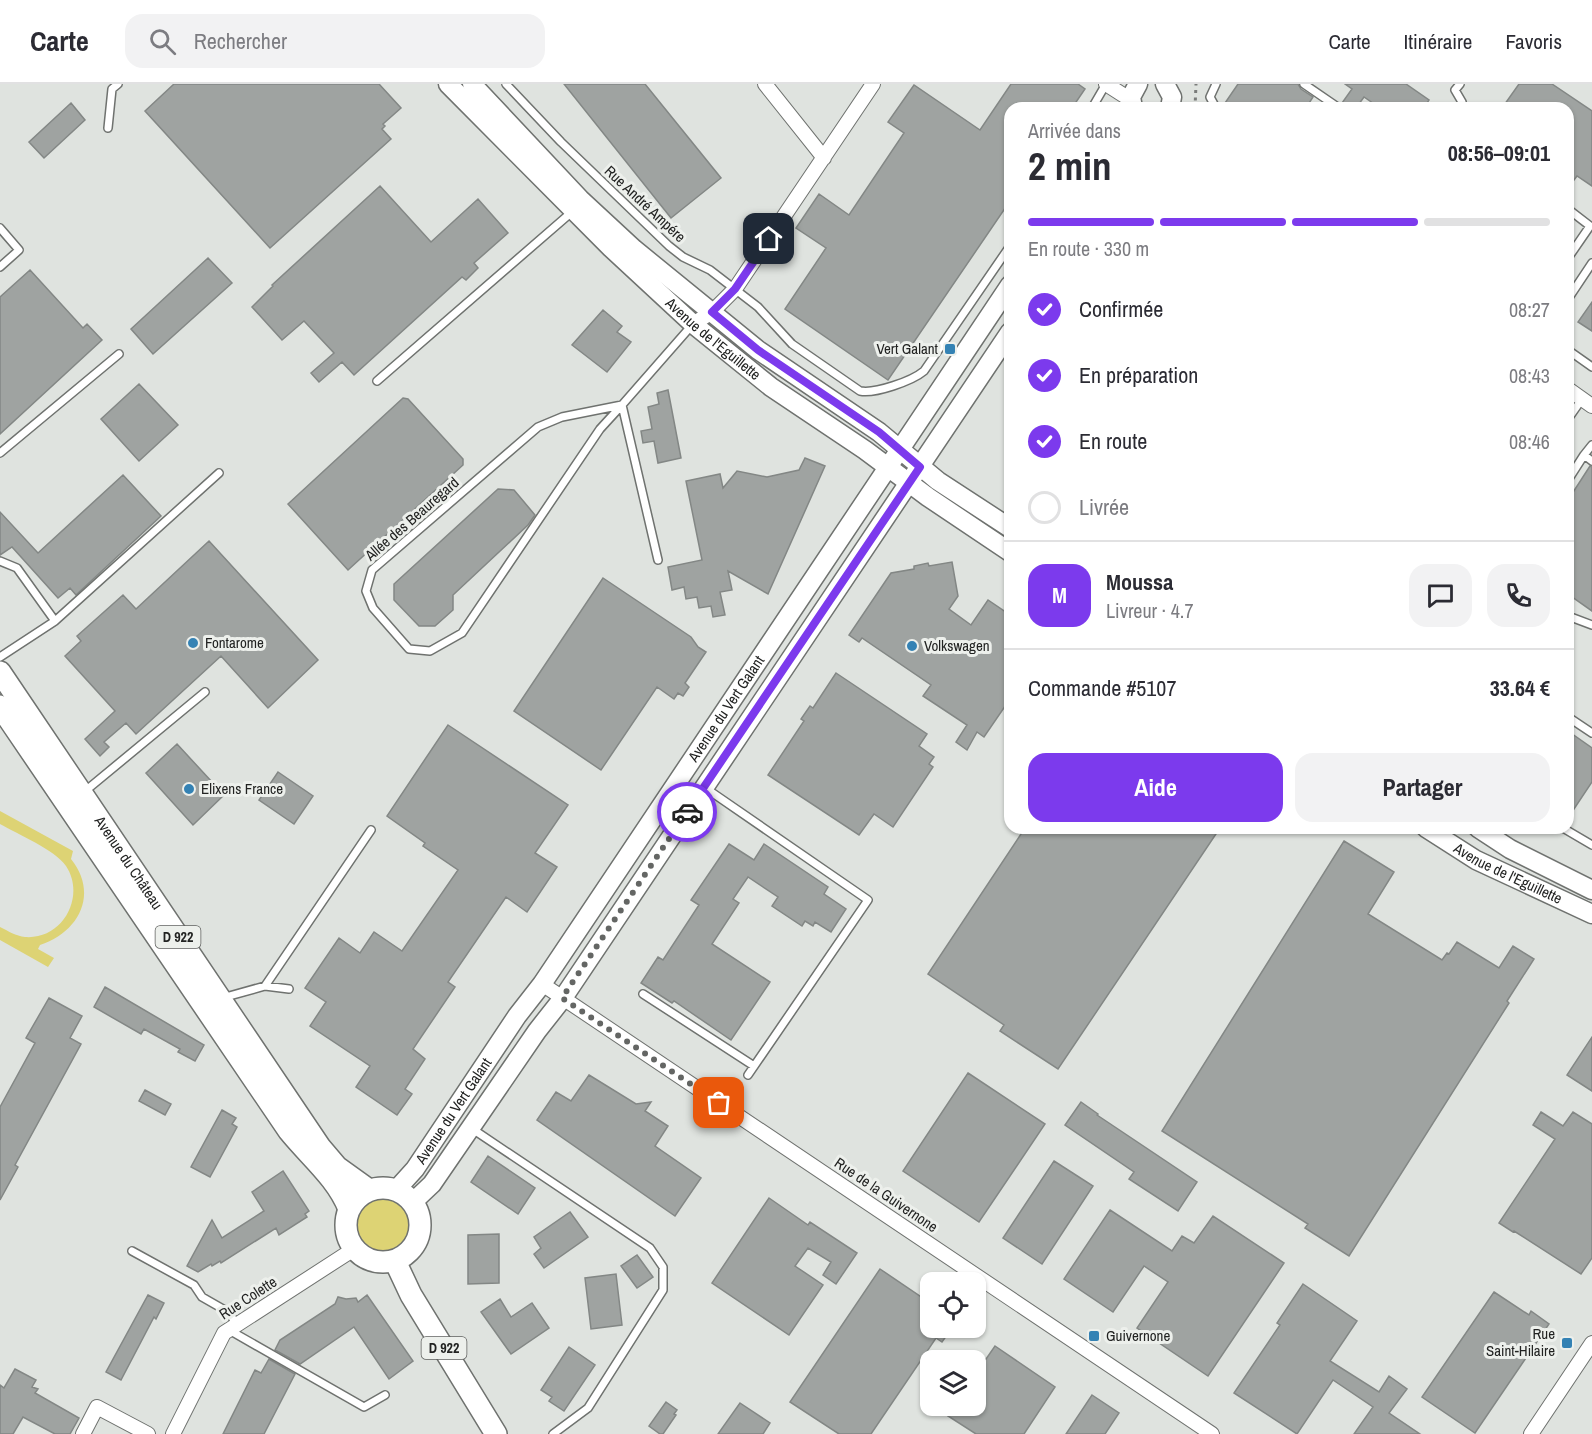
<!DOCTYPE html>
<html lang="fr">
<meta charset="utf-8">
<style>
:root{--surface:#fff;--page:#f2f2f3;--text:#2b2b33;--muted:#7c7c81;--line:#e1e1e2;--accent:#7c3aed}
body{margin:0;font-family:"Archivo Narrow",sans-serif;background:var(--page);color:var(--text);height:100vh;display:flex;flex-direction:column;font-size:22px;white-space:nowrap}
*{box-sizing:border-box;margin:0}
p{font-size:20px;color:var(--muted)}
.icon{flex:none;width:33px;height:33px;fill:none;stroke:currentColor;stroke-width:2;stroke-linecap:round;stroke-linejoin:round}
.map{position:relative;flex:1;overflow:hidden}
.details{position:absolute;left:1004px;top:18px;width:570px;height:732px;display:flex;flex-direction:column;background:var(--surface);border-radius:18px;box-shadow:0 2px 4px #0004}
.details>*{flex:none}
.buttons{position:absolute;left:920px;top:1188px;display:grid;gap:12px}
.buttons a{display:grid;place-items:center;width:66px;height:66px;border-radius:12px;background:var(--surface);box-shadow:0 2px 4px #0004;font-size:30px}
.pin{position:absolute;display:grid;place-items:center;width:51px;height:51px;color:#fff;margin:-26px;border-radius:12px;box-shadow:0 3px 9px #0006}
.courier{position:absolute;display:grid;place-items:center;width:60px;height:60px;margin:-30px;border:4px solid #7c3aed;border-radius:50%;background:#fff;color:#222;box-shadow:0 2px 8px #0007}
.head em{font-style:normal;font-weight:700}
.head div{display:flex;flex-direction:column-reverse}
.head{display:flex;align-items:center;justify-content:space-between;height:102px;padding:0 24px}
h1{font-size:39px;font-weight:700;line-height:45px}
.bar{display:grid;grid-template-columns:repeat(4,1fr);gap:9px 6px;align-content:center;height:72px;padding:0 24px}
.bar i{height:8px;border-radius:4px;background:var(--line)}
.bar .on{background:var(--accent)}
.bar p{grid-column:span 4}
.line{display:flex;align-items:center;gap:15px;padding:0 24px;border-top:2px solid var(--line)}
.line div{flex:1}
.round{display:grid;place-items:center;flex:none;width:63px;height:63px;border-radius:18px;background:var(--page)}
ol{padding:0 24px;list-style:none}
li{display:flex;align-items:center;gap:18px;height:66px}
li p{margin-inline-start:auto}
li .icon{padding:6px;border-radius:50%;background:var(--accent);color:#fff;stroke-width:4}
li:last-child{color:var(--muted)}
li i{width:33px;height:33px;border:3px solid var(--line);border-radius:50%}
.cta{display:flex;gap:12px;margin-top:auto;padding:12px 24px}
.cta a{flex:1;height:69px;border-radius:18px;background:var(--accent);color:#fff;font-size:24px;font-weight:700;line-height:69px;text-align:center}
.cta a+a{background:var(--page);color:var(--text)}
header{display:flex;align-items:center;gap:36px;box-sizing:border-box;height:84px;padding:0 30px;background:var(--surface);border-bottom:2px solid var(--line)}
header strong{font-size:28px}
nav{display:flex;gap:33px;margin-inline-start:auto;font-size:21px}
.search{width:420px;height:54px;background:var(--page);display:flex;align-items:center;gap:15px;box-sizing:border-box;padding:0 21px;border-radius:18px;color:var(--muted);font-size:22px}
.map>svg:first-child{display:block}
</style>
<header>
<strong>Carte</strong>
<div class="search"><svg class="icon" aria-label="search" viewBox="0 0 24 24"><circle cx="10" cy="10" r="6"/><path d="M15 15l6 6"/></svg>Rechercher</div>
<nav><a>Carte</a><a>Itinéraire</a><a>Favoris</a></nav>
</header>
<div class="map">
<svg width="1592" height="1350" viewBox="0 0 1592 1350">
<rect width="100%" height="100%" fill="#dfe3df"/>
<!-- green -->
<path fill="#ddd374" d="M0 727 73 767 71 775C99 810 79 848 40 861L38 865 54 874 48 883 0 856V843C8 847 16 852 25 853 63 856 86 812 66 782 54 765 19 751 0 740Z
M355 1142a27 27 0 1 1 54 0a27 27 0 1 1-54 0Z"/>
<!-- building -->
<path fill="#9fa3a1" stroke="#838785" stroke-width="1.5" d="M174 0H379L401 24 383 40 385 42 382 45 391 55 270 164 145 27Z
M564 0H645L721 94 671 134Z
M1011 0H1078L1085 5 1072 24H1010V117L888 296 785 225 826 164 796 144 819 110 849 131 904 49 888 38 914 1 980 46Z
M1238 0H1298L1301 5 1313 13 1306 24H1233L1225 19Z
M1345 0H1406L1429 16 1424 24H1380L1364 13 1356 24H1345L1342 19 1352 5Z
M1519 0H1552L1592 27V102L1577 92 1568 104V24H1502Z
M71 19 85 36 44 74 29 58Z
M380 102 431 158 478 115 508 149 474 179 478 184 466 196 462 193 354 291 342 278 319 298 311 289 334 269 304 237 282 256 252 223 273 202 272 201Z
M208 174 232 199 153 270 131 245Z
M30 186 83 244 87 240 102 256 0 350V213Z
M1592 218V247L1578 238Z
M603 226 622 242 617 248 631 258 607 288 572 261Z
M139 300 178 341 139 377 101 335Z
M668 306 681 374 658 379 654 357 643 359 641 347 652 345 648 323 659 320 657 309Z
M403 314 408 315 463 375V381L348 486 288 420Z
M805 374 825 382 768 510 728 487 732 506 720 508 725 531 713 533 711 522 699 524 697 513 686 515 684 503 672 506 668 483 702 476 686 397 720 390 723 404 737 387 767 393 799 386Z
M1590 382 1592 383V527L1568 510V416Z
M123 391 161 432 76 511 70 504 58 514 12 463 0 471V428L38 469Z
M498 405 514 406 535 431 528 441 453 511V526L435 542H419L394 516V500Z
M209 457 318 576 268 624 221 572 136 650 126 639 104 658 109 663 100 672 85 655 115 627 65 572 81 557 77 552 123 511 136 525Z
M952 478 958 512 949 525 971 541 988 516 1010 531V615L984 653 977 648 967 666 956 658 967 641 923 612 931 601 862 554 859 558 849 551 891 489 914 485V482L928 479 929 482Z
M603 494 691 553 698 563 706 568 685 599 689 603 683 612 678 609 674 615 657 603 601 686 514 627Z
M836 589 927 650 919 662 934 673 929 680 933 683 893 743 874 730 859 751 768 691 804 637 801 635 810 622 813 624Z
M448 641 568 721 535 769 557 783 527 828 506 813 448 898 455 903 413 965 425 975 405 1005 412 1010 397 1031 356 1003 370 982 310 942 326 918 305 904 339 854 360 869 374 848 402 867 458 786 423 762 425 759 387 732Z
M1568 647 1592 664V698L1568 734Z
M177 660 224 711 193 741 146 689Z
M278 688 313 712 294 740 259 716Z
M1025 744H1220L1058 985 1000 947 1004 941 928 890Z
M1344 757 1394 788 1368 830 1442 876 1447 869 1449 870 1457 858 1499 884 1513 862 1534 875 1507 917 1509 919 1349 1172 1305 1144 1308 1140 1162 1047Z
M729 760 754 776 764 760 828 803 824 810 846 825 831 848 815 838 813 842 805 837 802 842 772 822 778 813 748 793 733 815 739 819 712 860 770 898 731 956 674 917 672 919 641 899 658 873 663 876 699 821 691 816Z
M105 903 204 961 195 977 178 968 180 965 144 945 141 950 94 923Z
M49 914 82 932 70 954 81 960 15 1081 18 1083 0 1116V1023L35 959 26 954Z
M1592 953V1007L1567 991Z
M968 989 1045 1040 979 1138 903 1087Z
M589 991 636 1020 651 1018 645 1027 668 1042 655 1062 701 1094 675 1132 537 1036 556 1008 571 1017Z
M145 1006 171 1020 165 1031 139 1017Z
M1081 1018 1098 1030 1097 1031 1197 1098 1178 1127 1129 1095 1134 1088 1065 1041Z
M222 1026 236 1034 232 1040 237 1043 210 1093 191 1083Z
M1541 1028 1563 1042 1573 1028 1592 1040V1174L1581 1190 1514 1147 1513 1148 1499 1139 1555 1055 1533 1041Z
M488 1072 535 1104 518 1130 471 1098Z
M1054 1077 1093 1102 1042 1180 1003 1154Z
M283 1087 309 1127 305 1130 307 1133 279 1151 276 1144 221 1179 220 1177 212 1182 211 1180 198 1188 187 1182 212 1136 222 1154 264 1127 252 1108Z
M769 1114 808 1141 810 1138 857 1169 836 1200 823 1191 831 1178 808 1164 795 1182 823 1201 789 1251 712 1199Z
M1110 1126 1172 1167 1182 1152 1194 1159 1213 1132 1284 1179 1208 1292 1137 1244 1168 1198 1144 1182 1113 1228 1064 1195Z
M570 1128 588 1153 544 1184 534 1170 541 1164 534 1153Z
M499 1150V1199L468 1200V1151Z
M637 1171 653 1193 637 1204 621 1182Z
M880 1185 930 1219V1244H952L942 1258 936 1254 871 1350H839L790 1318Z
M616 1190 622 1241 591 1245 585 1194Z
M1303 1200 1357 1237 1330 1277 1379 1308 1389 1292 1407 1305 1389 1329 1420 1350H1354L1373 1323 1333 1296 1297 1350 1234 1309 1280 1241 1277 1239Z
M1494 1208 1529 1231 1531 1227 1549 1240 1475 1349 1422 1313Z
M148 1211 164 1219 156 1235 154 1233 121 1296 106 1288Z
M367 1211 413 1277 389 1295 354 1243 300 1280 275 1266 280 1256 335 1220 338 1213 346 1215 356 1214 358 1218Z
M500 1215 511 1233 532 1219 549 1244 511 1270 481 1228Z
M995 1262 1055 1303 1024 1350H976L948 1332 955 1322H975V1272L984 1278Z
M569 1263 595 1281 564 1327 549 1317 552 1313 541 1306Z
M269 1275 295 1290 264 1350H223L255 1286 261 1289Z
M15 1285 36 1296 32 1303 38 1305 35 1309 79 1334 70 1350H55L23 1333 13 1350H0V1301L4 1304Z
M1092 1311 1119 1329 1105 1350H1066Z
M666 1318 677 1326 674 1330 676 1331 663 1350H660L649 1342Z
M740 1319 770 1339 763 1350H718Z"/>
<g fill="none" stroke-linecap="round" stroke-linejoin="round">
<!-- lane casing -->
<g stroke="#6f726f" stroke-width="10">
<path id="lane" d="M506 0 561 58 669 162 683 173 710 186 758 223 792 260 860 307C875 310 912 297 924 287L1010 162
M1304 0 1339 24
M1092 24 1106 0
M1216 24 1210 13 1216 0
M1457 24 1462 18 1455 6 1460 0
M108 44 112 5 118 0
M1568 125 1590 142 1568 174
M0 144 19 166 0 183
M1568 215 1592 179
M1568 266 1592 283
M377 297 573 127
M622 321 600 345 462 549 430 567 409 565 373 524 366 507 372 486 538 343 562 333Z
M1568 335 1582 315
M0 369 119 270
M1584 371 1592 361
M1568 396 1584 371 1592 377
M658 476 622 321 693 240
M0 477 17 484 55 537
M1568 532 1592 541
M0 573 55 537 219 389
M1568 633 1592 649
M704 703 868 816 748 991
M84 708 205 608
M1563 744 1592 761
M265 902 371 746
M643 910 754 982
M222 914 265 902 289 905
M471 1044 650 1164 663 1183V1206L588 1324 553 1350
M132 1167 194 1201 202 1213 230 1229 236 1241
M229 1246 364 1323 385 1311"/>
</g>
<!-- street casing -->
<g stroke="#6f726f" stroke-width="16">
<path id="street" d="M765 0 824 74
M1106 0 1131 16
M693 240 712 228 735 205 873 0
M1568 305 1592 322
M542 900 1212 1350
M83 1350 97 1323 148 1350
M173 1350 224 1249 354 1165
M1531 1350 1592 1259"/>
</g>
<!-- secondary casing -->
<g stroke="#6f726f" stroke-width="21">
<g id="secondary">
<path id="s1" d="M448 0 611 164 693 240 771 303 865 366 928 413 1010 468"/>
<path d="M472 0 580 115 634 165 758 266 879 348 938 397 1010 444"/>
<path d="M1165 0 1172 13 1170 24"/>
<path d="M1133 24 1131 13 1138 0"/>
<path id="s2" d="M1426 744 1476 776 1592 830"/>
<path d="M1478 744 1510 765 1592 806"/>
<path id="s3" d="M396 1106 415 1085 517 932 542 900 1010 201"/>
<path d="M413 1118 432 1100 537 947 563 914 1010 248"/>
</g>
</g>
<!-- primary casing -->
<g stroke="#6f726f" stroke-width="24">
<g id="primary">
<path id="s4" d="M0 588 320 1063 337 1083 369 1106"/>
<path d="M0 622 289 1047C309 1072 337 1094 349 1125"/>
<circle cx="383" cy="1141" r="37"/>
<path d="M395 1177 411 1211 496 1350"/>
</g>
</g>
<!-- path -->
<path stroke="#7a7c7a" stroke-width="3" stroke-dasharray="3 4.5" stroke-linecap="butt" d="M1195 24 1196 0"/>
<!-- lane -->
<use href="#lane" stroke="#fff" stroke-width="7"/>
<!-- street -->
<use href="#street" stroke="#fff" stroke-width="14"/>
<!-- secondary -->
<use href="#secondary" stroke="#fff" stroke-width="18"/>
<!-- primary -->
<use href="#primary" stroke="#fff" stroke-width="21"/>
</g>
<g fill="none" stroke-linecap="round" stroke-linejoin="round">
<!-- done -->
<path stroke="#646664" stroke-width="6" stroke-dasharray="0 10.8" d="M687 728 562 914 719 1019"/>
<!-- route -->
<path stroke="#7c3aed" stroke-width="8" d="M687 728 920 383 879 348 758 266 712 228 735 205 769 155"/>
</g>
<!-- markers -->
<g fill="#3482b4" stroke="#edf0ec" stroke-width="2">
<rect x="944" y="259" width="12" height="12" rx="3"/>
<circle cx="193" cy="559" r="6"/>
<circle cx="912" cy="562" r="6"/>
<circle cx="189" cy="705" r="6"/>
<rect x="1088" y="1246" width="12" height="12" rx="3"/>
<rect x="1561" y="1253" width="12" height="12" rx="3"/>
</g>
<g text-anchor="middle" stroke-width="6" stroke-linejoin="round" paint-order="stroke">
<!-- shield labels -->
<g fill="#edf0ec" stroke="#5f605f" stroke-width="1.5">
<rect x="155.5" y="842" width="45" height="22" rx="4.5"/>
<rect x="421.5" y="1253" width="45" height="22" rx="4.5"/>
</g>
<g font-size="14" font-weight="bold" fill="#222322">
<text x="178" y="858">D 922</text>
<text x="444" y="1269">D 922</text>
</g>
<!-- street labels -->
<g font-size="15" fill="#222322" stroke="#edf0ec">
<text transform="translate(645 120) rotate(43)" y="5">Rue André Ampére</text>
<text dy="5" stroke="none"><textPath href="#s1" startOffset="368">Avenue de l'Eguillette</textPath></text>
<text transform="translate(412 435) rotate(-41)" y="5">Allée des Beauregard</text>
<text dy="5" stroke="none"><textPath href="#s3" startOffset="584">Avenue du Vert Galant</textPath></text>
<text dy="5" stroke="none"><textPath href="#s4" startOffset="230">Avenue du Château</textPath></text>
<text dy="5" stroke="none"><textPath href="#s2" startOffset="94">Avenue de l'Eguillette</textPath></text>
<text dy="5" stroke="none"><textPath href="#s3" startOffset="98">Avenue du Vert Galant</textPath></text>
<text transform="translate(886 1111) rotate(34)" y="5">Rue de la Guivernone</text>
<text transform="translate(248 1214) rotate(-33)" y="5">Rue Colette</text>
</g>
<!-- poi labels -->
<g font-size="15" fill="#222322" stroke="#edf0ec" text-anchor="start">
<text x="938" y="270" text-anchor="end">Vert Galant</text>
<text x="205" y="564">Fontarome</text>
<text x="924" y="567">Volkswagen</text>
<text x="201" y="710">Elixens France</text>
<text x="1555" y="1255" text-anchor="end">Rue<tspan x="1555" dy="17">Saint-Hilaire</tspan></text>
<text x="1106" y="1257">Guivernone</text>
</g>
</g>
</svg>
<div class="buttons">
<a><svg class="icon" aria-label="locate" viewBox="0 0 24 24"><circle cx="12" cy="12" r="6"/><path d="M12 2v4M12 18v4M2 12h4M18 12h4"/></svg></a>
<a><svg class="icon" aria-label="layers" viewBox="0 0 24 24"><path d="M12 4l9 5-9 5-9-5zM3 14l9 5 9-5"/></svg></a>
</div>
<div class="pin" style="left:719px;top:1019px;background:#ea580c"><svg class="icon" aria-label="bag" viewBox="0 0 24 24"><path d="M5 8h14l-1 12H6zM9 8a3 3 0 0 1 6 0"/></svg></div>
<div class="pin" style="left:769px;top:155px;background:#1f2937"><svg class="icon" aria-label="home" viewBox="0 0 24 24"><path d="M3 11l9-7 9 7M6 9v11h12V9"/></svg></div>
<div class="courier" style="left:687px;top:728px"><svg class="icon" aria-label="car" viewBox="0 0 24 24"><path d="M5 17H2v-5l4-1 3-4h7l3 4 3 1v5h-3M9 17h6M6 11h13"/><circle cx="7" cy="17" r="2"/><circle cx="17" cy="17" r="2"/></svg></div>
<section class="details">
<div class="head"><div><h1>2 min</h1><p>Arrivée dans</p></div><em>08:56–09:01</em></div>
<div class="bar"><i class="on"></i><i class="on"></i><i class="on"></i><i></i><p>En route · 330 m</p></div>
<ol>
<li><svg class="icon" aria-label="check" viewBox="0 0 24 24"><path d="M5 12l5 5 9-10"/></svg>Confirmée<p>08:27</p></li>
<li><svg class="icon" aria-label="check" viewBox="0 0 24 24"><path d="M5 12l5 5 9-10"/></svg>En préparation<p>08:43</p></li>
<li><svg class="icon" aria-label="check" viewBox="0 0 24 24"><path d="M5 12l5 5 9-10"/></svg>En route<p>08:46</p></li>
<li><i></i>Livrée</li>
</ol>
<div class="line" style="height:108px"><b class="round" style="background:var(--accent);color:#fff">M</b><div><b>Moussa</b><p>Livreur · 4.7</p></div><a class="round"><svg class="icon" aria-label="chat" viewBox="0 0 24 24"><path d="M4 5h16v11H9l-5 4z"/></svg></a><a class="round"><svg class="icon" aria-label="phone" viewBox="0 0 24 24"><path d="M5 4h4l2 5-3 2q2 4 5 5l2-3 5 2v4C11 20 4 13 5 4z"/></svg></a></div>
<div class="line" style="height:78px"><div>Commande #5107</div><b>33.64 €</b></div>
<div class="cta"><a>Aide</a><a>Partager</a></div>
</section>
</div>
